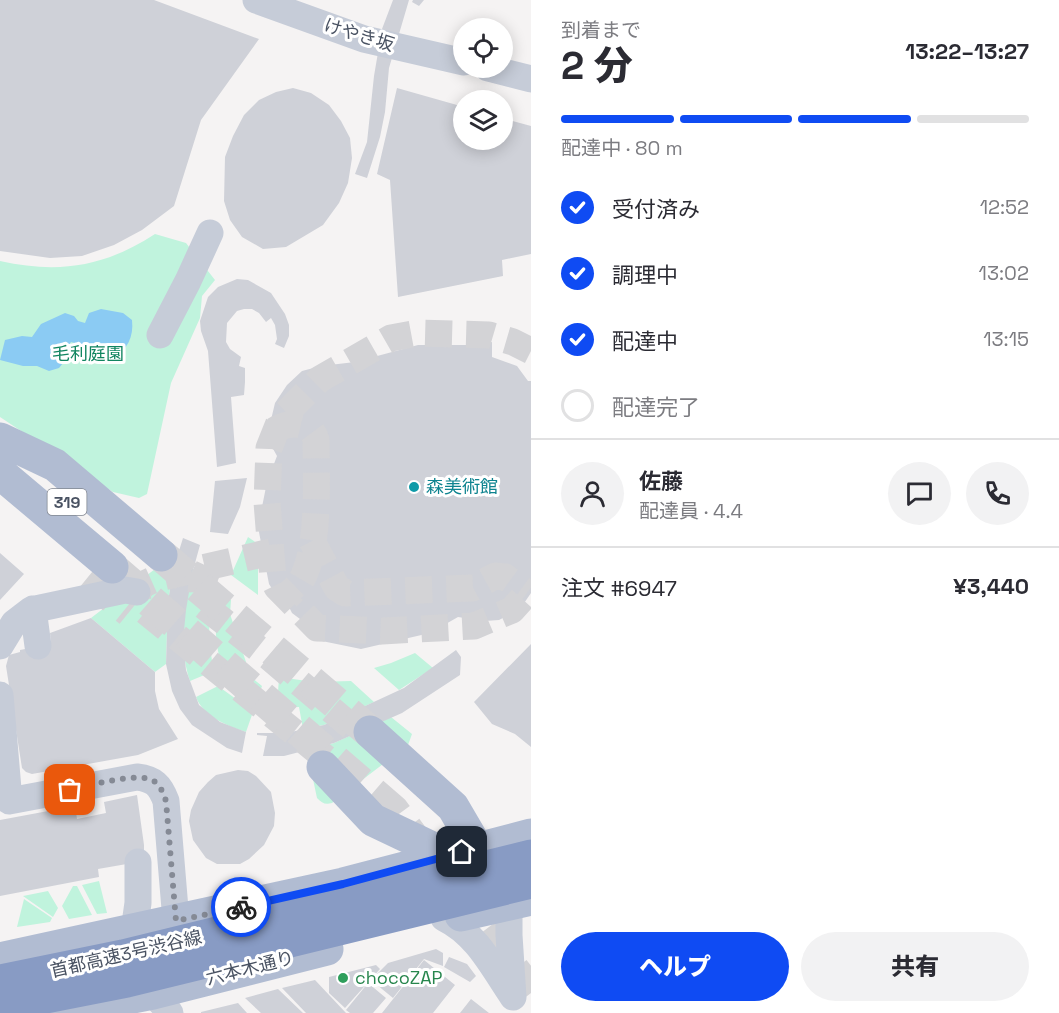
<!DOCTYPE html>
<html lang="ja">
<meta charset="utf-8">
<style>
:root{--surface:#fff;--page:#f2f2f3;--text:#2b2b33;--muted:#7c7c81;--line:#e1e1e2;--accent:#0f4bf3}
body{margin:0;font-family:"Space Grotesk","Noto Sans JP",sans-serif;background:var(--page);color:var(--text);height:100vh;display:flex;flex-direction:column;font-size:22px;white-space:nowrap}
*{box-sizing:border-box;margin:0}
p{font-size:20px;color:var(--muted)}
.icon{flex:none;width:33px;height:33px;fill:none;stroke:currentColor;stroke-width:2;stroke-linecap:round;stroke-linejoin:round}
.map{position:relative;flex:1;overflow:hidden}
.side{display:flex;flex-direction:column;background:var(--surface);width:528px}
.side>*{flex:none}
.fabs{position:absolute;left:453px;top:18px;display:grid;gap:12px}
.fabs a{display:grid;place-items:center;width:60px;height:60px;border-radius:50%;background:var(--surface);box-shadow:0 3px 15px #0003;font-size:30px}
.pin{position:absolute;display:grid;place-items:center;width:51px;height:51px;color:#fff;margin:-26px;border-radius:12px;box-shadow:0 3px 9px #0006}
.courier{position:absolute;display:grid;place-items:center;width:60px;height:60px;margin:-30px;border:4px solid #0f4bf3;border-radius:50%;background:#fff;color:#222;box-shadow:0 2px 8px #0007}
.headline em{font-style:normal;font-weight:800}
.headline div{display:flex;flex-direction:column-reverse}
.headline{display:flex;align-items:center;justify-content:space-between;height:102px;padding:0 30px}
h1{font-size:39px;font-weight:800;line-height:45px}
.bar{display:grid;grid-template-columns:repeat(4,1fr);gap:9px 6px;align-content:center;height:72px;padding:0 30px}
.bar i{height:8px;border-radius:4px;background:var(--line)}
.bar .current{background:var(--accent)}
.bar p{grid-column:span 4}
.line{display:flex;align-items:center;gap:15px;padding:0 30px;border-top:2px solid var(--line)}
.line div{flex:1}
.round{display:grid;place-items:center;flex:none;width:63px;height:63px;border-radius:32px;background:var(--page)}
ol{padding:0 30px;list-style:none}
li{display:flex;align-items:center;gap:18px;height:66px}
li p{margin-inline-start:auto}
li .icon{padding:6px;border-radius:50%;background:var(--accent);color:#fff;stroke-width:4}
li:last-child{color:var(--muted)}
li i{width:33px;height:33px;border:3px solid var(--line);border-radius:50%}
.primary-button{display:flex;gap:12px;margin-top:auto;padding:12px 30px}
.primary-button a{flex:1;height:69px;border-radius:36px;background:var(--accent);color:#fff;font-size:24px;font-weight:800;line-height:69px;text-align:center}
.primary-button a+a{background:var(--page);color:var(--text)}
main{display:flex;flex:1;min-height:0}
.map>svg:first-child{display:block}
</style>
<main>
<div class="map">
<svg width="531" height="1013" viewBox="0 0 531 1013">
<rect width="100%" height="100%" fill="#f5f3f3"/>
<!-- green -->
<path fill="#c0f3dd" d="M155 234 186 243 215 280 202 296 200 318 171 383 147 494 139 498 113 492 0 417V261C59 274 104 267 155 234Z
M248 537 258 544V595L231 575Z
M172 556 174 567 168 601 166 664 155 672 91 618Z
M193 569 215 587C207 617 208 642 214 671L190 681C178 647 184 603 193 569Z
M222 592 231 600 230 614 246 662 224 672C214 645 213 619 222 592Z
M415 653 433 668 399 690 374 668 391 663Z
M279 677 314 682 351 681 374 702 324 725 303 729 299 707 277 708Z
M252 678 262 686 246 732C227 726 203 716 196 697L218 686 236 699Z
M391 717 412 734 408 745 332 803C325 805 322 803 317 798L307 751 334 743Z
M99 881 107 913 97 914 82 885Z
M73 886H77L92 915 69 919 62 906Z
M48 891 58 908 53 917 23 896Z
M24 899 52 918 50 922 17 927Z"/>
<!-- water -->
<path fill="#8bcbf3" d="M101 309 123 313 132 320C134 337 127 350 113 358 97 356 87 345 71 342L62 355 63 363 59 368 49 371 37 366H23L0 360 5 340 22 336 32 337 41 324 65 313 74 316 78 321 85 323 89 313Z"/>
<!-- building -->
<path fill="#cfd1d8" d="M0 0H154L259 39 201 120 174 206 142 230 114 245 82 256 50 258 0 251Z
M393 0H409L389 68 385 112 380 137 367 178 355 174 367 142 374 76 382 29Z
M413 0H424L419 6 412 2Z
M293 88 311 93 329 105 341 121 350 138 352 158 348 183 339 203 323 225 286 247 263 249 242 237 230 220 224 201 225 157 233 136 244 115 259 100 276 92Z
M397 88 464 107V140H502V118L531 126V254L502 260 503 276 398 297 390 180 377 174Z
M237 279 248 280 271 293 285 314 289 325V336L284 348 275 344 277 339 275 325 271 318 266 322 259 313 252 309H244L237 311 227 323 226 342 230 349 241 357 239 366 245 368V382L244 395 231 397 236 463 217 467 208 351 201 331 200 321 208 297 218 287Z
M492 342V357L517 366 528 381H531V593L520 609 499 620 485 621 458 617 430 633 361 649 312 639 321 630 304 622 292 613 284 597 281 603 269 584 258 527 267 482 277 456 271 445 270 424 275 403 287 385 302 371 321 366 355 362 418 345H475Z
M247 478 240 507 228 534 210 532 215 481Z
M183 538 200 545 192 574 186 610 183 641 186 670 199 705 220 722 246 732 242 753 227 748 192 725 180 709 172 691 166 664 168 601 174 567Z
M0 553 24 574 0 600Z
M91 618 155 672V691L159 709 178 739 138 755 32 774 26 772 22 768 6 666 9 655 20 652V650L51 644 50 633Z
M531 644V747L515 734 492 724 474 702Z
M456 650 461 657 460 675 402 713 334 743 284 756H263L267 736 257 735V733H286L324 725 404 688Z
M238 770 248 771 256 776 271 792 275 813 274 826 264 845 249 859 240 864H217L206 858 193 840 189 821 191 810 199 792 208 782 216 775Z
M137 795 144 845V861L98 869 99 877 0 896V820L75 806 77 819 106 813 104 802Z
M436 949 443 953V966L424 959 393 998 371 980 388 963Z
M449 957 467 964 476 976 470 982 444 967Z
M424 960 455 985 433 1013H382Z
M376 965 380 969 345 1008 329 993V977Z
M315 980 346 1013H306L282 988Z
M368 983 386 998 373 1013H350L346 1010Z
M278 989 303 1013H261L245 998Z
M471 999 489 1013H460Z
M238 1003 247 1013H201V1012Z"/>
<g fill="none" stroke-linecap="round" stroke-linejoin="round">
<!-- minor-tunnel -->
<path stroke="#d3d3d6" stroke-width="27" stroke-dasharray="27 14" stroke-linecap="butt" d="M531 351 513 342 489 335 418 333 391 338 320 379 281 418 269 448 267 502 273 579 277 587 317 628 382 631 474 626 512 610 531 589
M275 430C289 421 311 421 316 440 316 479 320 540 304 575 300 584 293 591 287 597
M312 541 337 588 345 593 473 588 495 576 505 577 527 593
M271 552 155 579 144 584 137 592 138 602 144 610 328 760
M209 567C203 580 197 592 204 606L269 657 360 734"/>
<!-- major-tunnel -->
<path stroke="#d3d3d6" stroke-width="33" stroke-dasharray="33 16" stroke-linecap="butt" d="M161 555 370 732
M113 569 393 811 419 846
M88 577 130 611
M454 892 531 993"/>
<!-- minor -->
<path stroke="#c6ccd8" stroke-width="27" d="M256 0 364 39 464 62
M488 68 531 79
M160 335 188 281 210 233
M33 609 38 646
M0 646 14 623 31 610 125 590 137 592
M0 695 9 801 137 777C154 779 160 785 166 801L176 921
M509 885V935L513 997
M444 918C477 934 493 968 513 997
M134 931 138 903V862
M153 993 170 1013"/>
<!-- major -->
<path stroke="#b1bcd2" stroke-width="33" d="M0 439 55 465 161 555
M0 473 112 567
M370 732 453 807 477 848 475 869
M323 767 373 820 455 859
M461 915 531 899
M0 959 343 884 531 835
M54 1013 153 993 327 949"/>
<!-- highway -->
<path stroke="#889bc4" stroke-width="33" d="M0 981 123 956 531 856
M0 1006 127 981 531 882"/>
</g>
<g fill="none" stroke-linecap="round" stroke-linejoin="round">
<!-- done -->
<path stroke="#858a95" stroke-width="6" stroke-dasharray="0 10.8" d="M70 790C89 786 138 771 154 781 161 786 163 793 166 801L176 921 241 907"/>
<!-- route -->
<path stroke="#0f4bf3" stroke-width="8" d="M241 907 343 884 462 852"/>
</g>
<!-- markers -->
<circle fill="#0f9aa8" stroke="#fff" stroke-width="2" cx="414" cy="487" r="6"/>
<circle fill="#2e9e5b" stroke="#fff" stroke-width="2" cx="343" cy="978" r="6"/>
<g text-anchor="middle" stroke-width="6" stroke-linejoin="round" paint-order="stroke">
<!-- shield labels -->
<rect fill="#fff" stroke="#808691" stroke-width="1.5" x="47.5" y="489" width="39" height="26" rx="4.5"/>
<g font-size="16" font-weight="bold" fill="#495262">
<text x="67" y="508">319</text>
</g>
<!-- street labels -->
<g font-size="18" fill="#495262" stroke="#fff">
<text transform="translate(359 35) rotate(17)" y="6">けやき坂</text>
<text transform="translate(126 954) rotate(-13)" y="6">首都高速3号渋谷線</text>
<text transform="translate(250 968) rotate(-14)" y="6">六本木通り</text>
</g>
<!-- park labels -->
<g font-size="18" fill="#118560" stroke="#fff">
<text x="88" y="360">毛利庭園</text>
</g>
<!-- culture labels -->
<g font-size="18" fill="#0d838f" stroke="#fff" text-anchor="start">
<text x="426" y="493">森美術館</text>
</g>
<!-- leisure labels -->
<g font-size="18" fill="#27864d" stroke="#fff" text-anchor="start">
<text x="355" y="984">chocoZAP</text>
</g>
</g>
</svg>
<div class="fabs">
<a><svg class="icon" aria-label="locate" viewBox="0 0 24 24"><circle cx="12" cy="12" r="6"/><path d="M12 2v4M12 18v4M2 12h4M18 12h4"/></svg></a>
<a><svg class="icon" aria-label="layers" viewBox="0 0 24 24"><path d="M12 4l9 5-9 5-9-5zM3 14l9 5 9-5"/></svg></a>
</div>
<div class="pin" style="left:70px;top:790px;background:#ea580c"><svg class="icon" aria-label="bag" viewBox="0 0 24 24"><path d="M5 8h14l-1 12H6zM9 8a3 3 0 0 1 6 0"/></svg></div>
<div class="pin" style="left:462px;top:852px;background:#1f2937"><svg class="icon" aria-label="home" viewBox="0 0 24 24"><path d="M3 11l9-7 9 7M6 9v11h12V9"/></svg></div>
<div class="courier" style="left:241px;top:907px"><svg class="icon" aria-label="bike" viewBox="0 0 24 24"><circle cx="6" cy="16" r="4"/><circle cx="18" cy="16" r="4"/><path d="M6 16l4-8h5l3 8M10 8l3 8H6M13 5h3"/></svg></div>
</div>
<section class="side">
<div class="headline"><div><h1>2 分</h1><p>到着まで</p></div><em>13:22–13:27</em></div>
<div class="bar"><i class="current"></i><i class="current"></i><i class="current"></i><i></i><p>配達中 · 80 m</p></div>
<ol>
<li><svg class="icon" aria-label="check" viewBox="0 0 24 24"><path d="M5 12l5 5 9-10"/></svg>受付済み<p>12:52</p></li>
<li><svg class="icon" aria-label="check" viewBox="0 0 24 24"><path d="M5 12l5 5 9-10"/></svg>調理中<p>13:02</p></li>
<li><svg class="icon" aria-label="check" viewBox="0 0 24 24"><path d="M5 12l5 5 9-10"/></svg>配達中<p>13:15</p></li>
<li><i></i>配達完了</li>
</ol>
<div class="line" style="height:108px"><a class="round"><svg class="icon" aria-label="person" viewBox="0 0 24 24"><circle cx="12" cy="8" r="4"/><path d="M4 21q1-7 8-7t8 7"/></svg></a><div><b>佐藤</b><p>配達員 · 4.4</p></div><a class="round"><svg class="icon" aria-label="chat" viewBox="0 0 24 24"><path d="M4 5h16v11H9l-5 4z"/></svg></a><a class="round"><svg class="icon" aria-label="phone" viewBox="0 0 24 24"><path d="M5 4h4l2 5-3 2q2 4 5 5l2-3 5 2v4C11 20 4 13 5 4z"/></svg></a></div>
<div class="line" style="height:78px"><div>注文 #6947</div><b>¥3,440</b></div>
<div class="primary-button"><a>ヘルプ</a><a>共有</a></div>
</section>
</main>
